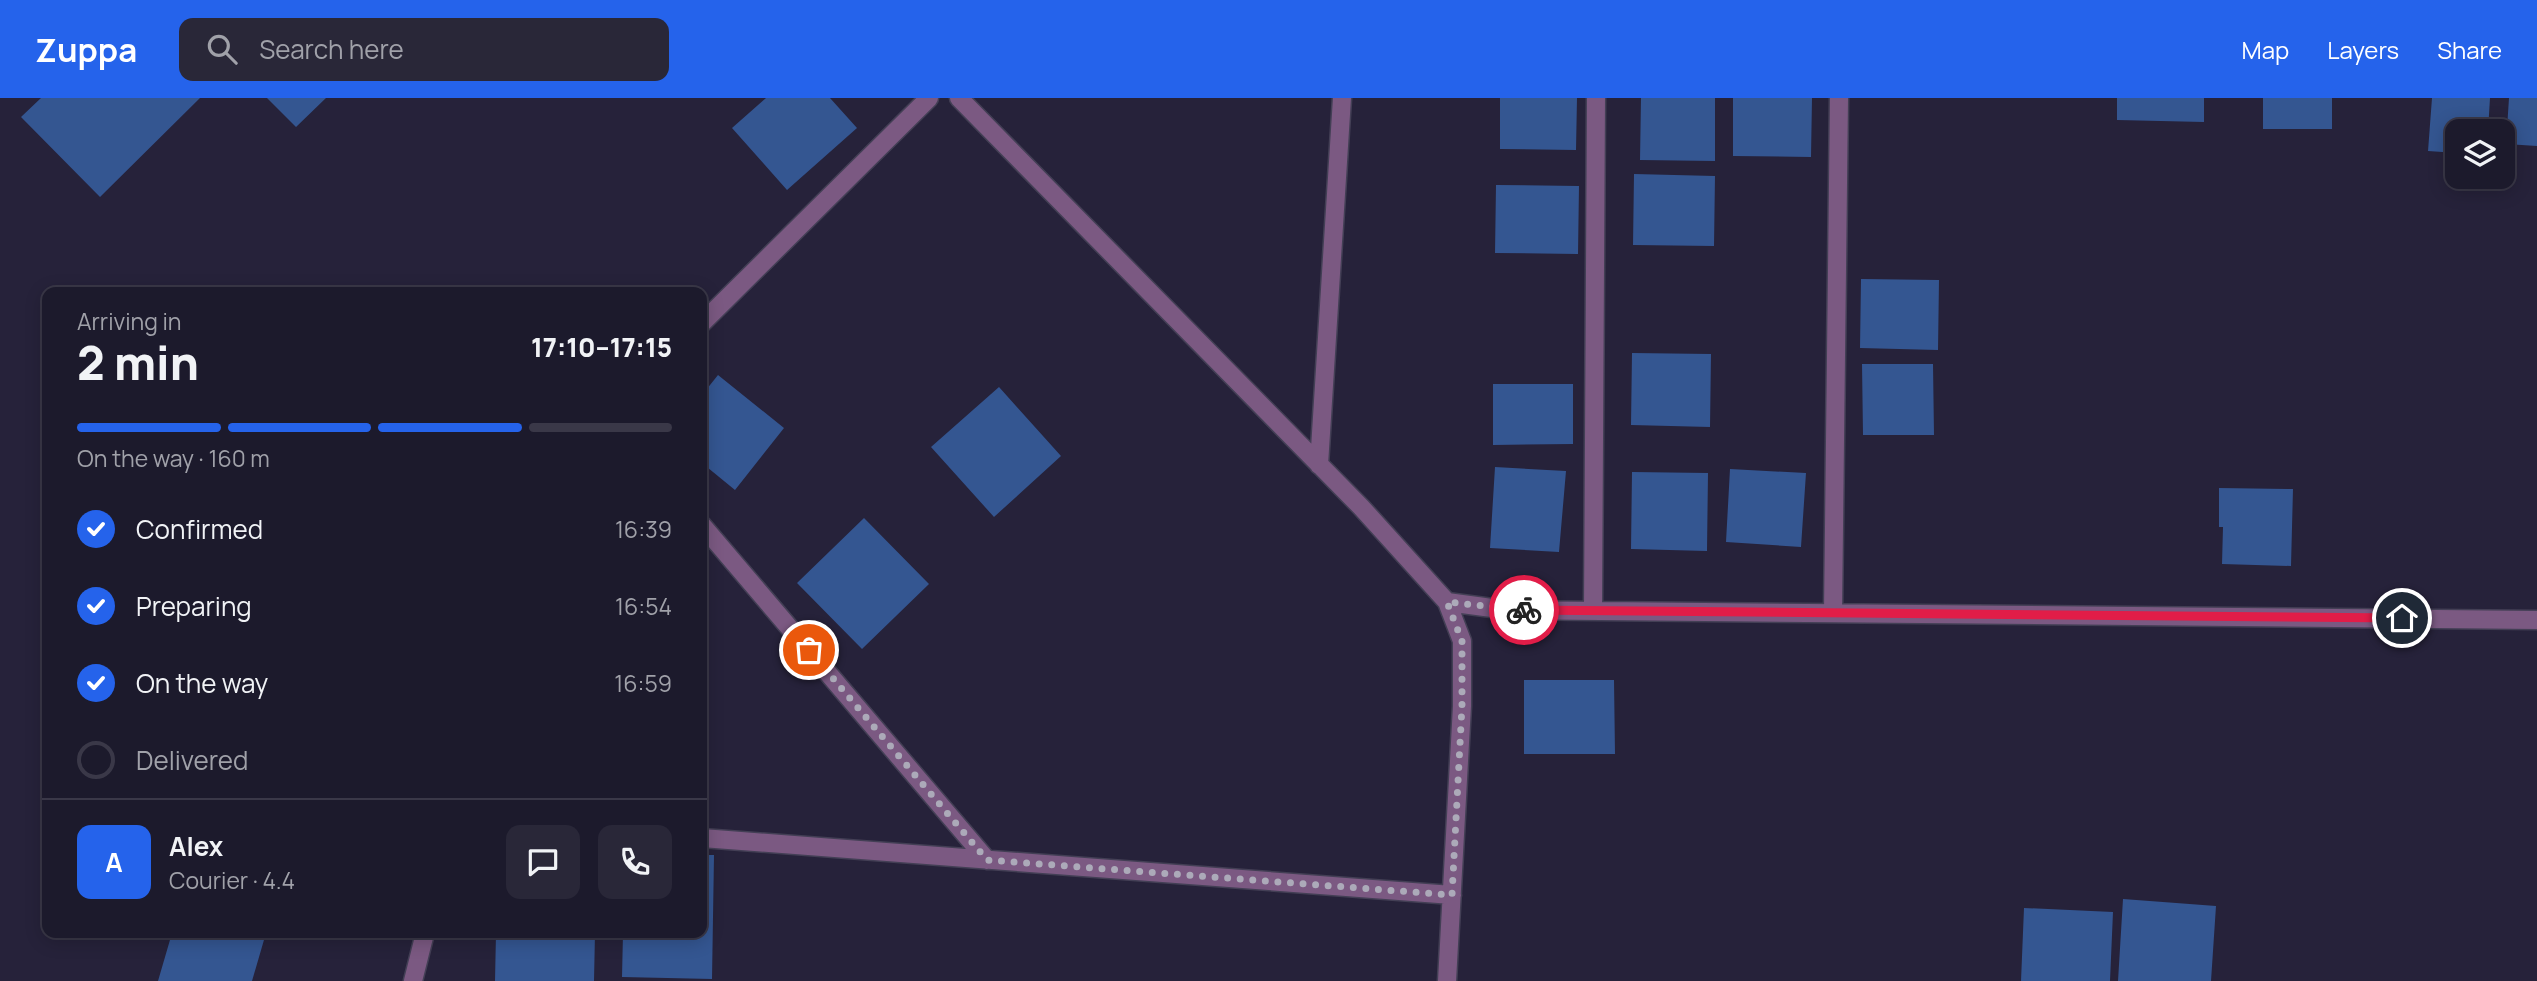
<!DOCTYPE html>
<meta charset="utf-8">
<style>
:root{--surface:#1c1a2c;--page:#292738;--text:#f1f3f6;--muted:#a0a1a9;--line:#3a3848;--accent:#2563eb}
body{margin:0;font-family:Manrope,sans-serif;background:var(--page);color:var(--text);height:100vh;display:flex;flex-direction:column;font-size:26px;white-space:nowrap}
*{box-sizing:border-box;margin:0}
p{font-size:23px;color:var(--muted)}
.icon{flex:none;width:38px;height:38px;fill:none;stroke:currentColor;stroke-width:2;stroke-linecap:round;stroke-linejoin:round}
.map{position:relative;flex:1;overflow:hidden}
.side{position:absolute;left:42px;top:189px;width:665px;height:651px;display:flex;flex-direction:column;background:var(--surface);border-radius:14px;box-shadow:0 4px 18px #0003,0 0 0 2px var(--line)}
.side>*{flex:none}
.controls{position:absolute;left:2445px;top:21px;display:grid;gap:14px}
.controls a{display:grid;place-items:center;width:70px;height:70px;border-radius:14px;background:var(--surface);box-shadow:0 4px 18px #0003,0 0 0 2px var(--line);font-size:35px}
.pin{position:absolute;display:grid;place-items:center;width:60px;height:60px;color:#fff;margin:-30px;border:4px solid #fff;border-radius:50%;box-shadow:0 2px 7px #0007}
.courier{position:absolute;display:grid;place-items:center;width:70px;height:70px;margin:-35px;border:5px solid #e11d48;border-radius:50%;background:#fff;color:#222;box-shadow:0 2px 9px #0007}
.headline em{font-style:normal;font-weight:800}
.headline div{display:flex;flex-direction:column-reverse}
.headline{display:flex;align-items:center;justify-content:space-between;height:119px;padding:0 35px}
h1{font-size:46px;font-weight:800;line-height:52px}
.bar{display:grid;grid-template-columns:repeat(4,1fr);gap:10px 7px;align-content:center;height:84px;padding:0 35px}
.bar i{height:9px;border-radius:5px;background:var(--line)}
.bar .current{background:var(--accent)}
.bar p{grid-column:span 4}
.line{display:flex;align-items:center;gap:18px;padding:0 35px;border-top:2px solid var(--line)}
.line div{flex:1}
.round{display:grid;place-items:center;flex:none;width:74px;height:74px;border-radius:14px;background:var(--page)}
ol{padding:0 35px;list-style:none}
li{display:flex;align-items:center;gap:21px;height:77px}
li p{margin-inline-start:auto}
li .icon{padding:7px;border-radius:50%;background:var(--accent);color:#fff;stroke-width:4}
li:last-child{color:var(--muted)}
li i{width:38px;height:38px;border:4px solid var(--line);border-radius:50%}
header{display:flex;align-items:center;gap:42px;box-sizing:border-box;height:98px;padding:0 35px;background:var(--accent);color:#fff}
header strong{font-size:33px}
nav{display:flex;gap:38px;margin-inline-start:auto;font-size:24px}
.search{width:490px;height:63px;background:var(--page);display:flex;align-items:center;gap:18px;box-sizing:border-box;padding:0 24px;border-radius:14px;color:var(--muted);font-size:26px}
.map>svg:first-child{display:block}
</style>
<header>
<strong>Zuppa</strong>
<div class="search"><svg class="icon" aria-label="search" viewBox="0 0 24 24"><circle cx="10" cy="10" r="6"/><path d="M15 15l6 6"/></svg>Search here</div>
<nav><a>Map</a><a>Layers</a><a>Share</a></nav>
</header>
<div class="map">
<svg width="2537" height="883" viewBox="0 0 2537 883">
<rect width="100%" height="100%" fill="#26223a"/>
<!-- building -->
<path fill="#345691" d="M41 0H200L100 99 21 19Z
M267 0H326L296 29Z
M766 0H830L857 30 787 92 732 30Z
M1500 0H1577L1576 52 1500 51Z
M1641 0H1715V63L1640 62Z
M1733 0H1812L1811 59 1733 58Z
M2117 0H2204V24L2117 22Z
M2263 0H2332V31H2263Z
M2432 0H2490L2488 33H2457V55L2428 53Z
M2509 0H2537V48L2506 46Z
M1634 76 1715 78 1714 148 1633 147Z
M1496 87 1579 88 1578 156 1495 155Z
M1861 181 1939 182 1938 252 1860 250Z
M1632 255 1711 256 1710 329 1631 327Z
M1862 266H1933L1934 337H1863Z
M718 277 784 330 735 392 702 365V297Z
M1493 286H1573V346L1493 347Z
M999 289 1061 358 994 419 931 349Z
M1495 369 1566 373 1559 454 1490 450Z
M1730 371 1806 375 1801 449 1726 444Z
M1632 374 1708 375 1707 453 1631 451Z
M2219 390 2293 391 2291 468 2222 466 2223 429H2219Z
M864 420 929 486 862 551 797 485Z
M1524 582H1614L1615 656H1524Z
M702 757H714L712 881 622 879 623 835H702Z
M2123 801 2216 808 2211 883H2118Z
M2024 810 2113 814 2110 883H2021Z
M172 835H266L252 883H158Z
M496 835H595L594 883H495Z"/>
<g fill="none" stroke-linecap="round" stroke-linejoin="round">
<!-- minor casing -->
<g stroke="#433f55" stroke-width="21">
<path id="minor" d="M959 0 1361 409 1447 504 1462 543V608L1447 883
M702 225 929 0
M1319 367 1342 0
M702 427 987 762
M1447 504 1507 512 2537 522
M1593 513 1596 0
M1833 515 1839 0
M702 740 1452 797
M413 883 425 835"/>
</g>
<!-- minor -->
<use href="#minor" stroke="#7b5982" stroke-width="18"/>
</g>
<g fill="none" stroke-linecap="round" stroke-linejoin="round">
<!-- done -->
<path stroke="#acaab9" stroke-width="7" stroke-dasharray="0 12.6" d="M809 552 987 762 1452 797 1462 608V543L1447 504 1524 512"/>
<!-- route -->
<path stroke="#e11d48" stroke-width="9" d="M1524 512 2402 520"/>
</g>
</svg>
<div class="controls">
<a><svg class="icon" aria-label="layers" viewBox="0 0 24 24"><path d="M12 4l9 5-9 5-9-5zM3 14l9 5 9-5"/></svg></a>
</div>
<div class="pin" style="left:809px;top:552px;background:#ea580c"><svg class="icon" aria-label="bag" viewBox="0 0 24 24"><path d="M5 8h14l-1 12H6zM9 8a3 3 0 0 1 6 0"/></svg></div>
<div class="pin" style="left:2402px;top:520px;background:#1f2937"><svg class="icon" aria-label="home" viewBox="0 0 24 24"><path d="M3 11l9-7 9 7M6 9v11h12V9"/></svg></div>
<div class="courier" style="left:1524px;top:512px"><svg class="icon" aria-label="bike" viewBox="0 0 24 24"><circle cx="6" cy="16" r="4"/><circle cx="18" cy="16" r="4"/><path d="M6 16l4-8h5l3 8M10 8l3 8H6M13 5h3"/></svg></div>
<section class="side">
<div class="headline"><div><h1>2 min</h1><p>Arriving in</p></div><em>17:10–17:15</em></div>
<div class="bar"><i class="current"></i><i class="current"></i><i class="current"></i><i></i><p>On the way · 160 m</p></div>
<ol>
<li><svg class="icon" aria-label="check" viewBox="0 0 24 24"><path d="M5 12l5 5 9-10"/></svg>Confirmed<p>16:39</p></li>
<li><svg class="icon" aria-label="check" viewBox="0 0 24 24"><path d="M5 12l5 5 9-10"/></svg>Preparing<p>16:54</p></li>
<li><svg class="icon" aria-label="check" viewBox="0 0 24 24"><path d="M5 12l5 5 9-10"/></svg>On the way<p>16:59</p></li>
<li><i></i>Delivered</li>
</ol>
<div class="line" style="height:126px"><b class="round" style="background:var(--accent);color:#fff">A</b><div><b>Alex</b><p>Courier · 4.4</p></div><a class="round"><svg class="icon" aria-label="chat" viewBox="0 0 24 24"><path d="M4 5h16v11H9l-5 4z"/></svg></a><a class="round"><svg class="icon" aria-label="phone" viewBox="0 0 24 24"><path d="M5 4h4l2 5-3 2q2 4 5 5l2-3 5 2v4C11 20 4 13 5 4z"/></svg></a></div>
</section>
</div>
